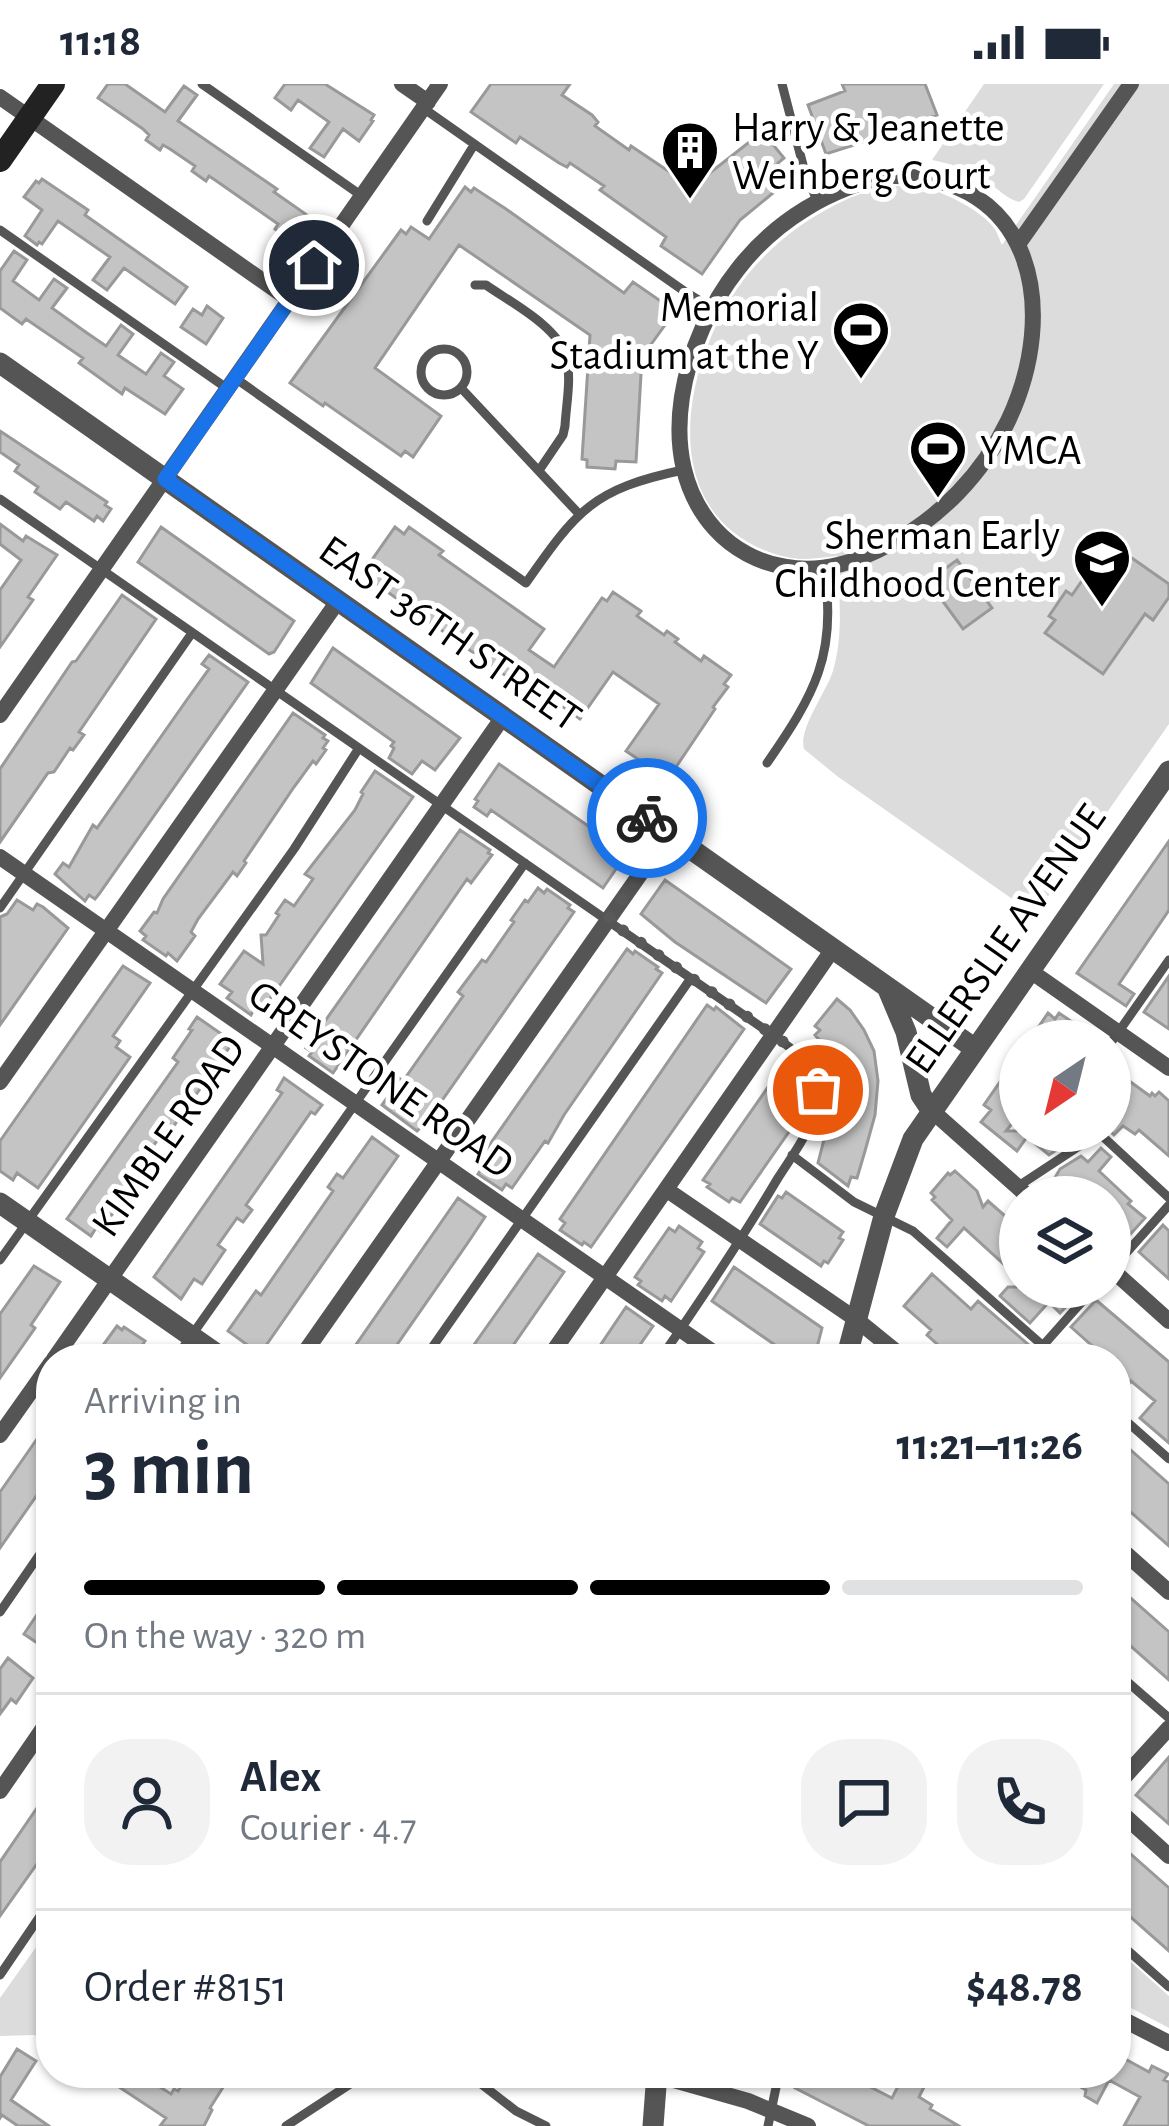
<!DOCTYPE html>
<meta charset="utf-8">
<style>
:root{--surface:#fff;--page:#f2f2f3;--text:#1f2937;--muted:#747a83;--line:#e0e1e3;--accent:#000}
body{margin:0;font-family:"Alegreya Sans",sans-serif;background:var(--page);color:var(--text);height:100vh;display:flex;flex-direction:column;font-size:45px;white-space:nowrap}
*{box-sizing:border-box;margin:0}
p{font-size:39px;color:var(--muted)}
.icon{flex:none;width:66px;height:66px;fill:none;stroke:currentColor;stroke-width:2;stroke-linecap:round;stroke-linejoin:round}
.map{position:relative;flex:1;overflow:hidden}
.panel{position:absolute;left:36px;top:1260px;width:1095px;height:744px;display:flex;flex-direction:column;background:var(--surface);border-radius:48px;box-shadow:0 3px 9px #0004}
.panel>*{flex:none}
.needle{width:78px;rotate:215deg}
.fabs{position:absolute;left:999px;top:936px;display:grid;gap:24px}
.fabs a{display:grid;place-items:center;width:132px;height:132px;border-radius:50%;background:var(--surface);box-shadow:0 3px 9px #0004;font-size:60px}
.pin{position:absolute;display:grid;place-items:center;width:102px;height:102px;color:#fff;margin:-51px;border:6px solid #fff;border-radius:50%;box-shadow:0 3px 12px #0007}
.courier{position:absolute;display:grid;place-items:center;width:120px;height:120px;margin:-60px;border:9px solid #1a73e8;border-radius:50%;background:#fff;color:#222;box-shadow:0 3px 15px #0007}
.summary em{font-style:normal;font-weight:600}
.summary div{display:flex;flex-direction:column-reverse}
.summary{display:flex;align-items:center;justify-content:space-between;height:204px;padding:0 48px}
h1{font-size:78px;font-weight:600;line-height:90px}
.bar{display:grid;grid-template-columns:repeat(4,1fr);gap:18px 12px;align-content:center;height:144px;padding:0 48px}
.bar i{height:15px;border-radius:9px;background:var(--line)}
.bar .on{background:var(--accent)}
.bar p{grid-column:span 4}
.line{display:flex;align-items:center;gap:30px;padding:0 48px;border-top:3px solid var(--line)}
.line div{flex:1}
.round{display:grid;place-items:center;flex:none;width:126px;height:126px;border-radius:48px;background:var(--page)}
.status{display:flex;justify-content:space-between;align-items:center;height:84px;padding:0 60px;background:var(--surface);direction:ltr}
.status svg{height:33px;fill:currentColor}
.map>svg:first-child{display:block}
</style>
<div class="status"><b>11:18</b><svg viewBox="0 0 49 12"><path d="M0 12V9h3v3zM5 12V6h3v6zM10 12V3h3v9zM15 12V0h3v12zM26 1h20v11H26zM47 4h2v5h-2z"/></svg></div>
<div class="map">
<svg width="1169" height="2042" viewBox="0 0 1169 2042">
<rect width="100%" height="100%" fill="#fff"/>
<!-- green -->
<path fill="#dcdcdc" d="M984 0H1104L1024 115 1019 118C1007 114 1002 109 992 101 974 88 954 80 932 76Z
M1114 0H1169V640L1035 831 837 692 804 665C798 645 826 609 833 587 844 549 839 510 837 472 825 473 813 475 800 475 776 473 752 463 733 448 656 386 696 253 749 189 773 160 802 138 835 121 868 104 906 94 941 109 958 116 983 129 994 144 998 149 999 155 1002 161Z
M51 1842V1957L34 1951 0 1952V1914Z
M1116 1865 1169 1912V1944L1116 1916Z"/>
<!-- building -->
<path fill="#c4c4c4" stroke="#999" stroke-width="3" d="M108 0H125L165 28 184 2 197 11 178 37 277 105 274 108 307 131 293 151 291 149 288 154 275 145 278 140 215 96 209 92 206 97 192 87 195 82 170 65 163 61 160 66 146 56 149 51 143 45 98 14Z
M285 0H325L374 31 371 36 373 37 359 57 343 45 324 73 310 64 329 38 298 16 291 26 275 14Z
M491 0H570L562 11 592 31 598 38 595 42 629 66 631 62 692 103 757 52 761 56 766 52 784 74 778 79 790 95 740 136 702 190 661 162 666 153 600 106 604 102 570 79 567 83 559 79 520 53 516 59 471 28Z
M842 0H925L937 31 916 40 917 48 877 56 876 54 826 70 808 21 845 7Z
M42 95 88 126 85 131 187 203 175 220 124 184 107 206 93 196 110 173 58 137 42 160 39 158 37 161 25 152 42 126 24 113 36 97 39 99Z
M465 103 471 108 474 104 506 125 624 209 633 198 675 227 642 273 636 378 616 377 615 385 587 383V376L582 375 590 251 459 161 375 284 441 332 413 373 405 367 401 372 325 319 323 322 290 299 401 146 406 150 411 143 429 155Z
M14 167 27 176 13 197 39 216 54 195 67 204 52 224 87 249 106 262 121 241 133 250 118 271 146 290 161 269 174 278 164 292 183 305 165 330 125 304 122 310 79 279 83 274 26 235 22 240 0 224V187Z
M207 222 223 234 206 260 181 243 193 225 202 231Z
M0 347 107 418 105 421 111 425 103 437 97 432 94 437 66 418 60 425 35 408 38 403 15 387 19 381 0 368Z
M0 440 23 457 26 452 57 471 28 513 33 516 0 563V506L21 476 0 460Z
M161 443 294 537 274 568 269 570 138 478Z
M395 443 404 450 409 443 443 467 439 471 544 545 529 566 554 583 602 514 607 517 613 508 641 527 637 532 664 551 667 547 678 555 675 558 701 577 704 572 731 591 724 600 728 603 713 623 715 625 674 686 666 694 626 667 659 620 613 588 580 635 539 606 545 598 519 581 509 594 362 490Z
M1109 458 1169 500V513L1153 536 1145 530 1103 590 1045 549 1055 536 1049 532 1066 507 1072 511Z
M957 476 992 524 963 545 928 497Z
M122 511 156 535 79 648 84 651 73 666 70 664 54 688 48 689 0 758V685L72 578 76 577Z
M333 564 460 654 435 686 422 677 412 690 389 674 394 664 391 662 394 658 311 599Z
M209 571 248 598 99 810 95 815 89 811 85 817 55 790 63 779 69 783 93 741 97 744 186 617 209 585 202 580Z
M293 629 325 651 323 654 328 657 323 664 326 666 316 680 313 677 294 703 244 777 246 779 237 792 233 788 198 835 191 848 195 852 177 877 168 869 166 872 143 856 146 852 140 847 154 828 157 829 163 815Z
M499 680 627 769 603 804 491 726 487 732 474 723 478 717 475 715Z
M375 687 413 713 260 929 254 925 251 931 227 914 232 908 220 900 244 867 263 880 261 851H266L279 831 276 829 285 816 294 822 313 795 305 790 355 726 363 710 361 708Z
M460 746 490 766 488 769 492 771 471 799 467 795 333 989 309 972 312 968 306 964Z
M1169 757V826L1119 900 1134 910 1126 922 1077 889Z
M665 796 791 885 766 919 675 858 641 830Z
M538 804 544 809 547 805 570 821 568 824 574 828 429 1035 417 1047 382 1021 391 1008 383 1003 393 990 403 997 463 912 458 908 482 876 486 878 514 838 511 836 525 816 528 818Z
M17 816 33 826 37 820 43 823 68 844 0 941V833L7 830Z
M627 865 633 870 635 867 658 883 656 885 662 889 564 1031 548 1059 545 1057 512 1104 506 1100 502 1106 478 1090 482 1084 476 1080Z
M123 882 150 899 113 952 120 957 116 963 130 973 38 1104 17 1089 13 1096 0 1087V1057Z
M1169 892V945L1144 928Z
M837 915 850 926 864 946 874 967 878 997 875 1031 865 1067 857 1094 851 1093 848 1102 818 1079 847 966 834 984 828 966 815 951 820 946 815 942Z
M707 921 714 926 716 923 744 945 591 1163 584 1158 582 1161 560 1146 565 1139 560 1135Z
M1048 929 1055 935 1059 929 1084 946 1076 957H1029Z
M197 933 233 958 173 1043 169 1040 146 1072 150 1076 106 1139 100 1147 96 1144 91 1152 67 1135 178 978 173 974 192 946 189 945Z
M1020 969V1030L1006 1047H1041L1061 1063 1049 1071 1027 1053 1017 1067 981 1038 991 1026 984 1021Z
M1110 983 1150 1012 1152 1009 1155 1012 1159 1008 1169 1017V1072L1139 1046 1135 1050 1123 1042 1114 1051 1110 1047Z
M780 986 786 990 788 987 807 1000V1022L740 1118 732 1114 729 1118 707 1103 710 1100 703 1096Z
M284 994 322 1021 315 1030 311 1028 246 1121 252 1126 243 1138 237 1134 218 1161 225 1166 202 1200 194 1195 181 1215 154 1193 258 1044 282 1009 277 1006Z
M372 1053 398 1072 260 1270 228 1247 256 1207 261 1211 333 1107 328 1103 337 1090 343 1094Z
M1101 1064 1111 1073 1099 1087 1131 1117 1128 1120 1145 1134 1127 1154 1110 1139V1113H1072L1053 1097 1060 1085 1081 1072 1088 1078Z
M955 1087 977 1107 983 1123 988 1117 1020 1145V1195L964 1144 947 1163 937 1154 952 1136 932 1116 935 1113 931 1109 948 1089 950 1091Z
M786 1108 843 1148 839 1154 843 1156 828 1179 824 1177 821 1182 760 1140 778 1112 782 1114Z
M458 1114 485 1133 467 1160 387 1275H346Z
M1163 1141 1169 1147V1195L1139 1168Z
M679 1142 702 1158 698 1164 704 1168 671 1217 665 1212 662 1217 638 1201 641 1197 635 1193 669 1144 675 1148Z
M538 1170 564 1188 507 1270 503 1275H464Z
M34 1182 60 1198 31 1241 35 1244 0 1294V1230Z
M734 1183 822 1244 814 1275H795L712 1217Z
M932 1190 971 1225 978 1217 1030 1262 1020 1275H954L927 1251 931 1246 904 1222Z
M1008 1203H1082L1083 1204 1060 1229 1049 1218 1030 1239 1000 1212Z
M1096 1216 1169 1278V1359L1140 1334 1155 1317 1131 1297 1128 1301 1116 1291 1119 1286 1116 1284V1275H1107L1071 1243Z
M626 1223 653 1242 630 1275H591Z
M117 1242 122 1246 124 1243 145 1257 133 1275H93Z
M51 1335V1391L0 1464V1408Z
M1116 1353 1169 1400V1462L1116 1415Z
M1116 1501 1169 1548V1596L1116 1549Z
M51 1510V1557L46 1565 24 1550Z
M8 1574 33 1594 16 1619 11 1615 0 1630V1585Z
M1169 1673V1740L1136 1711Z
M41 1718 51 1725V1760L0 1832V1778Z
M1116 1757 1169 1804V1867L1116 1820Z
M17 1965 36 1977 11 2016 49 2042H18L2 2031 0 2034V1993Z
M1116 1970 1149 1988 1152 1982 1168 1990 1164 1996 1169 1998V2042H1124L1140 2013 1109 1996 1097 2019 1085 2012 1086 2006 1055 1989H1116Z
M98 1989H138L171 2010 174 2005 178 2007 189 1989H232L210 2024 212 2026 204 2042H160L166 2034Z
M788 1989H843L892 2014 905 1989H931L919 2013 932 2021 930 2025 959 2042H869L795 2004 798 1999 787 1994Z"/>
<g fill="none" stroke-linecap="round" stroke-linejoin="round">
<!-- service -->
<path stroke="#555" stroke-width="9" d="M202 0 362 112
M782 0 803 81 817 117
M423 24 684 207 712 224
M427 137 474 61
M0 146 228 305
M475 201H486C510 218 559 243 566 273 572 294 566 321 565 342L563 351 540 385
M421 288a23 23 0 1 1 46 0a23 23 0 1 1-46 0Z
M235 294 526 499C577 426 593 405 683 386
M461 304 579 430
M0 415 774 952C794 966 818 982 818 1009 818 1039 793 1070 778 1094 741 1156 701 1216 660 1275
M767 679C814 611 838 570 824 485
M0 824 192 549
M1110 960 1169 876
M792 1071 854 1118 913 1147 1058 1275
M1017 1103 1099 1049 1169 1114
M0 1176 294 765 359 664
M1110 1187 1169 1121
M175 1275 525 779
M424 1275 691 894
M1031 1275 1095 1203
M1116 1328 1169 1375
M0 1528 51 1454
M1116 1588 1169 1634
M1116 1856 1169 1903
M0 1891 51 1816
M467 1989 516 2027 546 2042
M286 2042 367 1989
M768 2042 779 1989"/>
<!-- minor -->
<path stroke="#555" stroke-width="16" d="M402 0 428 18
M0 13 290 216
M890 92C1035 89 1060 228 1008 337 983 389 941 433 890 460 857 478 824 489 786 483 759 479 733 465 715 445 650 373 684 253 738 185 775 137 831 103 890 92Z
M1019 159 1131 0
M0 631 440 0
M0 773 723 1275
M1029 886 1169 984
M0 998 338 517
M931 1026 1029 1113
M667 1106 857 1236 905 1275
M1110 1184 1169 1237
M54 1275 503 633
M300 1275 669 749
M548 1275 833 865
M0 1351 51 1279
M1116 1461 1169 1508
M1116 1702 1169 1644
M0 1707 51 1633
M1116 1724 1169 1772
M1116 1932 1169 1959
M656 1991 748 2017 808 2042"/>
<!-- tertiary -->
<path stroke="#555" stroke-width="21" d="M0 279 974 964
M887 903 906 948 921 1011 931 1026
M0 1119 224 1275
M846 1275 884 1132 913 1055 1169 687
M653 2042 657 1989"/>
<!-- secondary -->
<path stroke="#222" stroke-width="24" d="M0 76 53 0"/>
</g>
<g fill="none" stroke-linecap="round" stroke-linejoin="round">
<!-- done -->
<path stroke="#595959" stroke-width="12" stroke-dasharray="0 21.6" d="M647 734 669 749 608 836 792 964C805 977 813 988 818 1006"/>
<!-- route -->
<path stroke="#1a73e8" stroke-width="15" d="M314 181 165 395 647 734"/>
</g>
<!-- icons -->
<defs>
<g id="building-pin" transform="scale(3)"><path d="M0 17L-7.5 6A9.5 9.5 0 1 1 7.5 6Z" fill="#000" stroke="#fff"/><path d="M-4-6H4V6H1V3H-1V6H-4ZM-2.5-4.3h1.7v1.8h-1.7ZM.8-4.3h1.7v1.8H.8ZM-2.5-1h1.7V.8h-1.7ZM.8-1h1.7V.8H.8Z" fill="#fff"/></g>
<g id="stadium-pin" transform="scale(3)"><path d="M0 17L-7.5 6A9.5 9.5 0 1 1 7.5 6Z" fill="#000" stroke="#fff"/><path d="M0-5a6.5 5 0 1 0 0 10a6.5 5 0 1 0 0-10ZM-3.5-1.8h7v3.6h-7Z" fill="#fff"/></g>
<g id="school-pin" transform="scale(3)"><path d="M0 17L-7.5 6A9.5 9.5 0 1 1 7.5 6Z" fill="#000" stroke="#fff"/><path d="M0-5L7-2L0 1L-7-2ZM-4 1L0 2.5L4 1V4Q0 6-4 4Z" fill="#fff"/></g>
</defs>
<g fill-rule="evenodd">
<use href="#building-pin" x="690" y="66"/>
<use href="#stadium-pin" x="861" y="246"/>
<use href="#stadium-pin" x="938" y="365"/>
<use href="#school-pin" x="1102" y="474"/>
</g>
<g text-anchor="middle" stroke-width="10" stroke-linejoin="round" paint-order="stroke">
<!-- poi labels -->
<g font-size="42" fill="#000" stroke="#fff" text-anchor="start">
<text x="732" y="57">Harry &amp; Jeanette<tspan x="732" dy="48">Weinberg Court</tspan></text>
<text x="819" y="237" text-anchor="end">Memorial<tspan x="819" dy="48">Stadium at the Y</tspan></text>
<text x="980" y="380">YMCA</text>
<text x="1060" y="465" text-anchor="end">Sherman Early<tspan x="1060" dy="48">Childhood Center</tspan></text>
</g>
<!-- street labels -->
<g font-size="42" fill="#000" stroke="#fff">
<text transform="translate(451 548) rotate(35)" y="15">EAST 36TH STREET</text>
<text transform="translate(1004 854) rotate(-55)" y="15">ELLERSLIE AVENUE</text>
<text transform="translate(382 994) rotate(35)" y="15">GREYSTONE ROAD</text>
<text transform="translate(167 1051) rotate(-55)" y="15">KIMBLE ROAD</text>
</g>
</g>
</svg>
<div class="fabs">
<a><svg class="needle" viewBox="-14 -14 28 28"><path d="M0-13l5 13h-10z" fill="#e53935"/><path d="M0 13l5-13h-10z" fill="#747a83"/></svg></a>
<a><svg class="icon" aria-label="layers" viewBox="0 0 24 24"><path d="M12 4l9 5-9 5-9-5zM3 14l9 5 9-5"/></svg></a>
</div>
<div class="pin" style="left:818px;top:1006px;background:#ea580c"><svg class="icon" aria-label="bag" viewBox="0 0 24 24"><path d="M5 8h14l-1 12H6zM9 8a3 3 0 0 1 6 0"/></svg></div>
<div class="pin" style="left:314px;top:181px;background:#1f2937"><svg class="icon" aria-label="home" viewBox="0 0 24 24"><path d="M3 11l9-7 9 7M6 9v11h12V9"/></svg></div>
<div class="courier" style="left:647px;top:734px"><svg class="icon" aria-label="bike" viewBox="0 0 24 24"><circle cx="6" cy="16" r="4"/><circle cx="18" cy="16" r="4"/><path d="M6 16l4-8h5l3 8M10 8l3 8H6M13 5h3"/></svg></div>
<section class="panel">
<div class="summary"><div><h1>3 min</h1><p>Arriving in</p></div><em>11:21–11:26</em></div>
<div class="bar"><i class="on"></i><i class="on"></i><i class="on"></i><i></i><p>On the way · 320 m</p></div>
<div class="line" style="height:216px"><a class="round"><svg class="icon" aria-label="person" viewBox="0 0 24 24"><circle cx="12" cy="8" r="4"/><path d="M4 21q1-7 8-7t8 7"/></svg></a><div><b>Alex</b><p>Courier · 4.7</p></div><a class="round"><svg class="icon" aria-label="chat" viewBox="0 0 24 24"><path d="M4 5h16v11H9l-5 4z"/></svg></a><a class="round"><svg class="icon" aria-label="phone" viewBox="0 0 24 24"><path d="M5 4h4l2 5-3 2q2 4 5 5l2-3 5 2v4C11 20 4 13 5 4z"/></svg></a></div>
<div class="line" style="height:156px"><div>Order #8151</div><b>$48.78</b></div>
</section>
</div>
